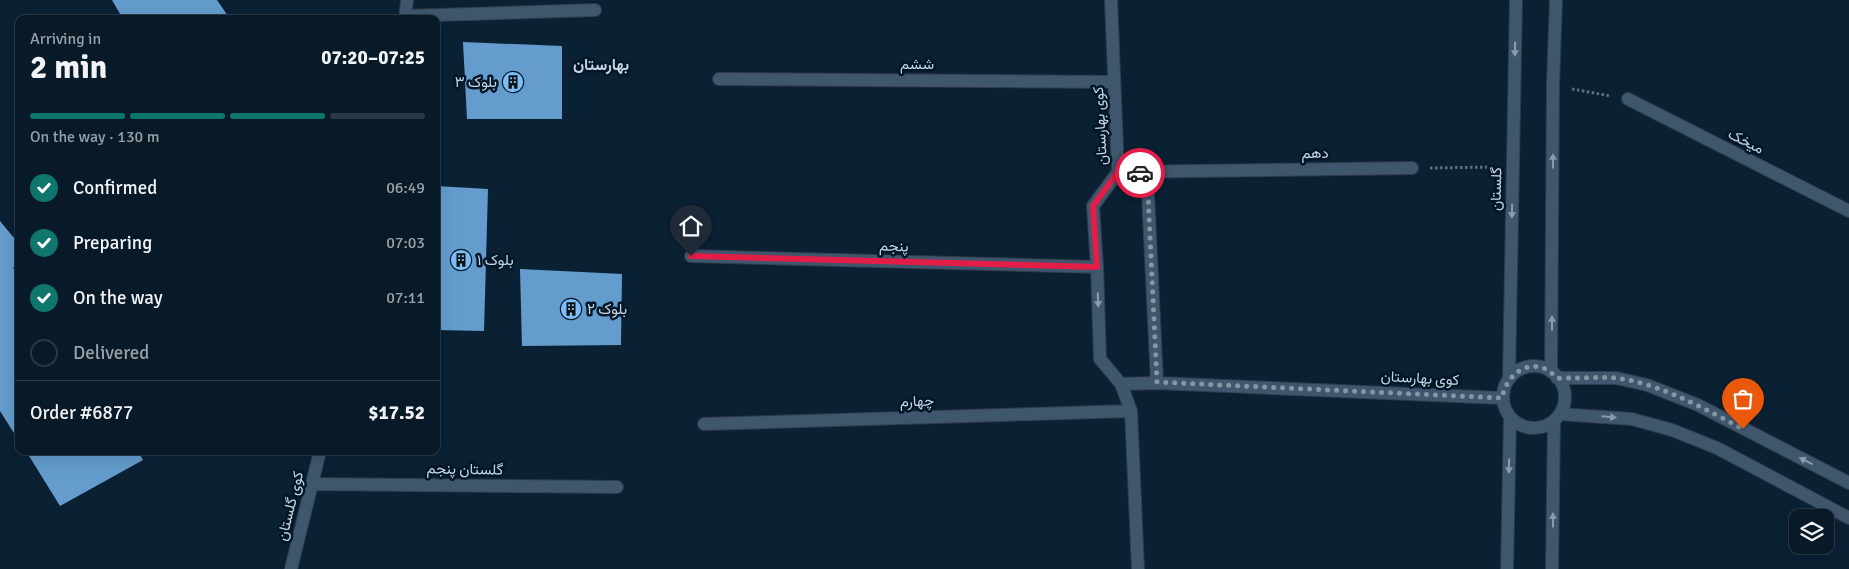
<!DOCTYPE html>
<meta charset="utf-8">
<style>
:root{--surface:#081927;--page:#162633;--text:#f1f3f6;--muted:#98a0a7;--line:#293844;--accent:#0f766e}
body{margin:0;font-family:Signika,Vazirmatn,sans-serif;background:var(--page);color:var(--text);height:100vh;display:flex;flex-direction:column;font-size:19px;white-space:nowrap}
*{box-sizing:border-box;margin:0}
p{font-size:16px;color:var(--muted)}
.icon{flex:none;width:28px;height:28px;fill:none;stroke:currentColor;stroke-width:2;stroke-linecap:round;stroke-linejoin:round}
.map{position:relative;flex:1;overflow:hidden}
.details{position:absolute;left:15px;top:15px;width:425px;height:440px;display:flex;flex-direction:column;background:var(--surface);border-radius:10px;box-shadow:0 5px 20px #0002,0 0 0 1px var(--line)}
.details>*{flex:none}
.buttons{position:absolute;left:1789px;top:509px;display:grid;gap:10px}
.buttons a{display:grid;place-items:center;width:45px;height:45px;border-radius:10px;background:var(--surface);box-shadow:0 5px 20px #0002,0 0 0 1px var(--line);font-size:25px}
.pin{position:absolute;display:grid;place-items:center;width:42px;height:42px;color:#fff;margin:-51px -21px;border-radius:50% 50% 50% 0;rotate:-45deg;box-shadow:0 0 5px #0007}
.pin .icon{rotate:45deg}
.courier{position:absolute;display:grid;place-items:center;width:50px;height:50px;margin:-25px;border:4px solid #e11d48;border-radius:50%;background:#fff;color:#222;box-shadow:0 1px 6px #0007}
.headline em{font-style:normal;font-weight:700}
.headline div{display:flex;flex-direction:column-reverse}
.headline{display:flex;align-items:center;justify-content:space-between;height:85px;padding:0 15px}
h1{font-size:32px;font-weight:700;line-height:38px}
.bar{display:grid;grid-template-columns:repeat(4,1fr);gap:8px 5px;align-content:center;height:60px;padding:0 15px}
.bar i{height:6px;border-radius:4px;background:var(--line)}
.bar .on{background:var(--accent)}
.bar p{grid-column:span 4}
.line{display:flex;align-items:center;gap:12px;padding:0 15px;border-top:1px solid var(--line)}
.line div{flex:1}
ol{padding:0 15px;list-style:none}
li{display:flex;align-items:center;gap:15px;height:55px}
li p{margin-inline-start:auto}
li .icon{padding:5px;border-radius:50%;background:var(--accent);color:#fff;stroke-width:4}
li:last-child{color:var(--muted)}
li i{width:28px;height:28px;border:2px solid var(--line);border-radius:50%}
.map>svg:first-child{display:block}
</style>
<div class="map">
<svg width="1849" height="569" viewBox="0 0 1849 569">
<rect width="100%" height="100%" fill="#0a2134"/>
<!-- building -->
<path fill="#649dcd" d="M112 0H217L230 19H123Z
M463 42 562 46V119H467Z
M436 186 488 189 484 331 436 330Z
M0 221 19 244V261L13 268 19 275V441L0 411Z
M520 269 622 274 621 345 522 346Z
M26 451H138L143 460 60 506Z"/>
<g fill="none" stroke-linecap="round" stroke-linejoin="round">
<!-- service casing -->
<g stroke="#303b4b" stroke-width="14">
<path id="service" d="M719 79 1114 82"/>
</g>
<!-- minor casing -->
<g stroke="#303b4b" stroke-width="14">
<path id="minor" d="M1111 0 1118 172 1093 206 1097 267 1100 359 1121 384 1131 411 1138 569
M405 16 595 10
M405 19 407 0
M1628 99 1849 211
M1118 172 1412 168
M1147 173 1157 383
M691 256 1097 267
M1121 384 1157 383 1502 398
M704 424 1131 411
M312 484 617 487
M291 569 320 451"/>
</g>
<!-- secondary casing -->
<g stroke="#303b4b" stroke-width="14">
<path id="secondary" d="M1503 397a31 31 0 1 1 62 0a31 31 0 1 1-62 0Z
M1551 372 1553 85 1556 0
M1509 378 1516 0
M1557 378H1616L1647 385 1698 405 1849 483
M1560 414 1632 419 1672 430 1717 448 1849 518
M1507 569 1510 417
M1552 569 1554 421"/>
</g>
<!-- path -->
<path stroke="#5e7181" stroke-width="3" stroke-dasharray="2.5 2.5" stroke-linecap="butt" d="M1572 89 1611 96
M1430 168 1494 167"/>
<!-- service -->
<use href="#service" stroke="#3f576d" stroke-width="12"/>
<!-- minor -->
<use href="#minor" stroke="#3f576d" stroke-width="12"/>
<!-- secondary -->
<use href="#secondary" stroke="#3f576d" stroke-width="12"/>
</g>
<!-- one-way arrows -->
<defs><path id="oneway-solid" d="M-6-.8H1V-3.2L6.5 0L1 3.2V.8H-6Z" transform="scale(1.25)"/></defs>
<g fill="#8a9cad">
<use href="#oneway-solid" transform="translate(1515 49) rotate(91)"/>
<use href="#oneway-solid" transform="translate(1553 161) rotate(-90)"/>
<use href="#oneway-solid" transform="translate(1512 211) rotate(91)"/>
<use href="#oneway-solid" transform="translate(1098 300) rotate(88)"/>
<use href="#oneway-solid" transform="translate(1552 323) rotate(-90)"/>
<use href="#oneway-solid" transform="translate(1609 417) rotate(5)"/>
<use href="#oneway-solid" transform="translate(1806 461) rotate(-153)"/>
<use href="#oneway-solid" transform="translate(1509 466) rotate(91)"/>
<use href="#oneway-solid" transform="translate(1553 520) rotate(-90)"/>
</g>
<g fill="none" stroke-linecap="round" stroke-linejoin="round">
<!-- done -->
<path stroke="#8596a4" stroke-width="5" stroke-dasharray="0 9" d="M1140 173H1147L1157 382 1502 398C1506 377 1524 360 1546 369 1550 371 1554 376 1558 378 1561 379 1566 378 1570 378 1585 378 1601 377 1616 378 1659 383 1705 409 1743 429"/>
<!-- route -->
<path stroke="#e11d48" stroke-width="6" d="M691 256 1097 267 1093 206 1118 172 1140 173"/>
</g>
<!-- icons -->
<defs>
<g id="building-disc" transform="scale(1.125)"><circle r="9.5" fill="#7abff8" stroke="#02182a"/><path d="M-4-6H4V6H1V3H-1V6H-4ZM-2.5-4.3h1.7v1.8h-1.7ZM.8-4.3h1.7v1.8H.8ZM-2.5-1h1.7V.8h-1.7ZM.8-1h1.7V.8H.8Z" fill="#111"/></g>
</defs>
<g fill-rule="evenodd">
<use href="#building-disc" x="513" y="82"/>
<use href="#building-disc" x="461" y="260"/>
<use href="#building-disc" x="571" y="309"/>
</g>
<g text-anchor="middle" stroke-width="5" stroke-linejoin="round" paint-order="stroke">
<!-- street labels -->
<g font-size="15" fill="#c7d5e1" stroke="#02182a">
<text x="917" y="69">ششم</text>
<text transform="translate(1100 126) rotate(-93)" y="5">کوی بهارستان</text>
<text transform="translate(1746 141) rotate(27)" y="5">میخک</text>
<text transform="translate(1315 153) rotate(-1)" y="5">دهم</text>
<text transform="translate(1496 189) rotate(-89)" y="5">گلستان</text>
<text transform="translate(894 246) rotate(2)" y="5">پنجم</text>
<text transform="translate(1420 378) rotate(3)" y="5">کوی بهارستان</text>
<text transform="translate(917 401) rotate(-2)" y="5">چهارم</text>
<text transform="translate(465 469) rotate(1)" y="5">گلستان پنجم</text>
<text transform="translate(290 506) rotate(-76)" y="5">کوی گلستان</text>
</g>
<!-- poi labels -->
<g font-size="15" fill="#c7d5e1" stroke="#02182a" text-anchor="start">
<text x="497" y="87" text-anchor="end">بلوک ۳</text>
<text x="477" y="265">بلوک ۱</text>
<text x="587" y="314">بلوک ۲</text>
</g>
<!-- neighbourhood labels -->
<g font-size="16" font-weight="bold" fill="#c7d5e1" stroke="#02182a">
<text x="601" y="70">بهارستان</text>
</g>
</g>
</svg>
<div class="buttons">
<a><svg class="icon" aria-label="layers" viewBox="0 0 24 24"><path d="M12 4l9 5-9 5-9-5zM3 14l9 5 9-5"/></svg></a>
</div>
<div class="pin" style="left:1743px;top:429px;background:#ea580c"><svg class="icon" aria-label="bag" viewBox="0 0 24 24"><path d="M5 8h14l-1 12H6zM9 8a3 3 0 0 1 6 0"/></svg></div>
<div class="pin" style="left:691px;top:256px;background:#1f2937"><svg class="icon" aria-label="home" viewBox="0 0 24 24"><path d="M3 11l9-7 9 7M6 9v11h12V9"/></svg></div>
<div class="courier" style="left:1140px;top:173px"><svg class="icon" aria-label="car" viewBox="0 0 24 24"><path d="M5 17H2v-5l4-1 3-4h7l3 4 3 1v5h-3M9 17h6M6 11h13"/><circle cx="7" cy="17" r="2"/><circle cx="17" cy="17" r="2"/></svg></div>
<section class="details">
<div class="headline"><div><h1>2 min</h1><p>Arriving in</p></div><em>07:20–07:25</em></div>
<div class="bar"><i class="on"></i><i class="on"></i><i class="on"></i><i></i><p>On the way · 130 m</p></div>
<ol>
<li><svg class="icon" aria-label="check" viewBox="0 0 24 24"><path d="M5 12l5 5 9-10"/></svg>Confirmed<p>06:49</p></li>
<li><svg class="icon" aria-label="check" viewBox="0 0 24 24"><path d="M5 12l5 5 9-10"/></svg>Preparing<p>07:03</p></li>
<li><svg class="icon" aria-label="check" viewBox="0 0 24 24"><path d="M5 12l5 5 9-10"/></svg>On the way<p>07:11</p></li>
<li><i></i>Delivered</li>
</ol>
<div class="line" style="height:65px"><div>Order #6877</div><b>$17.52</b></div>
</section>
</div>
